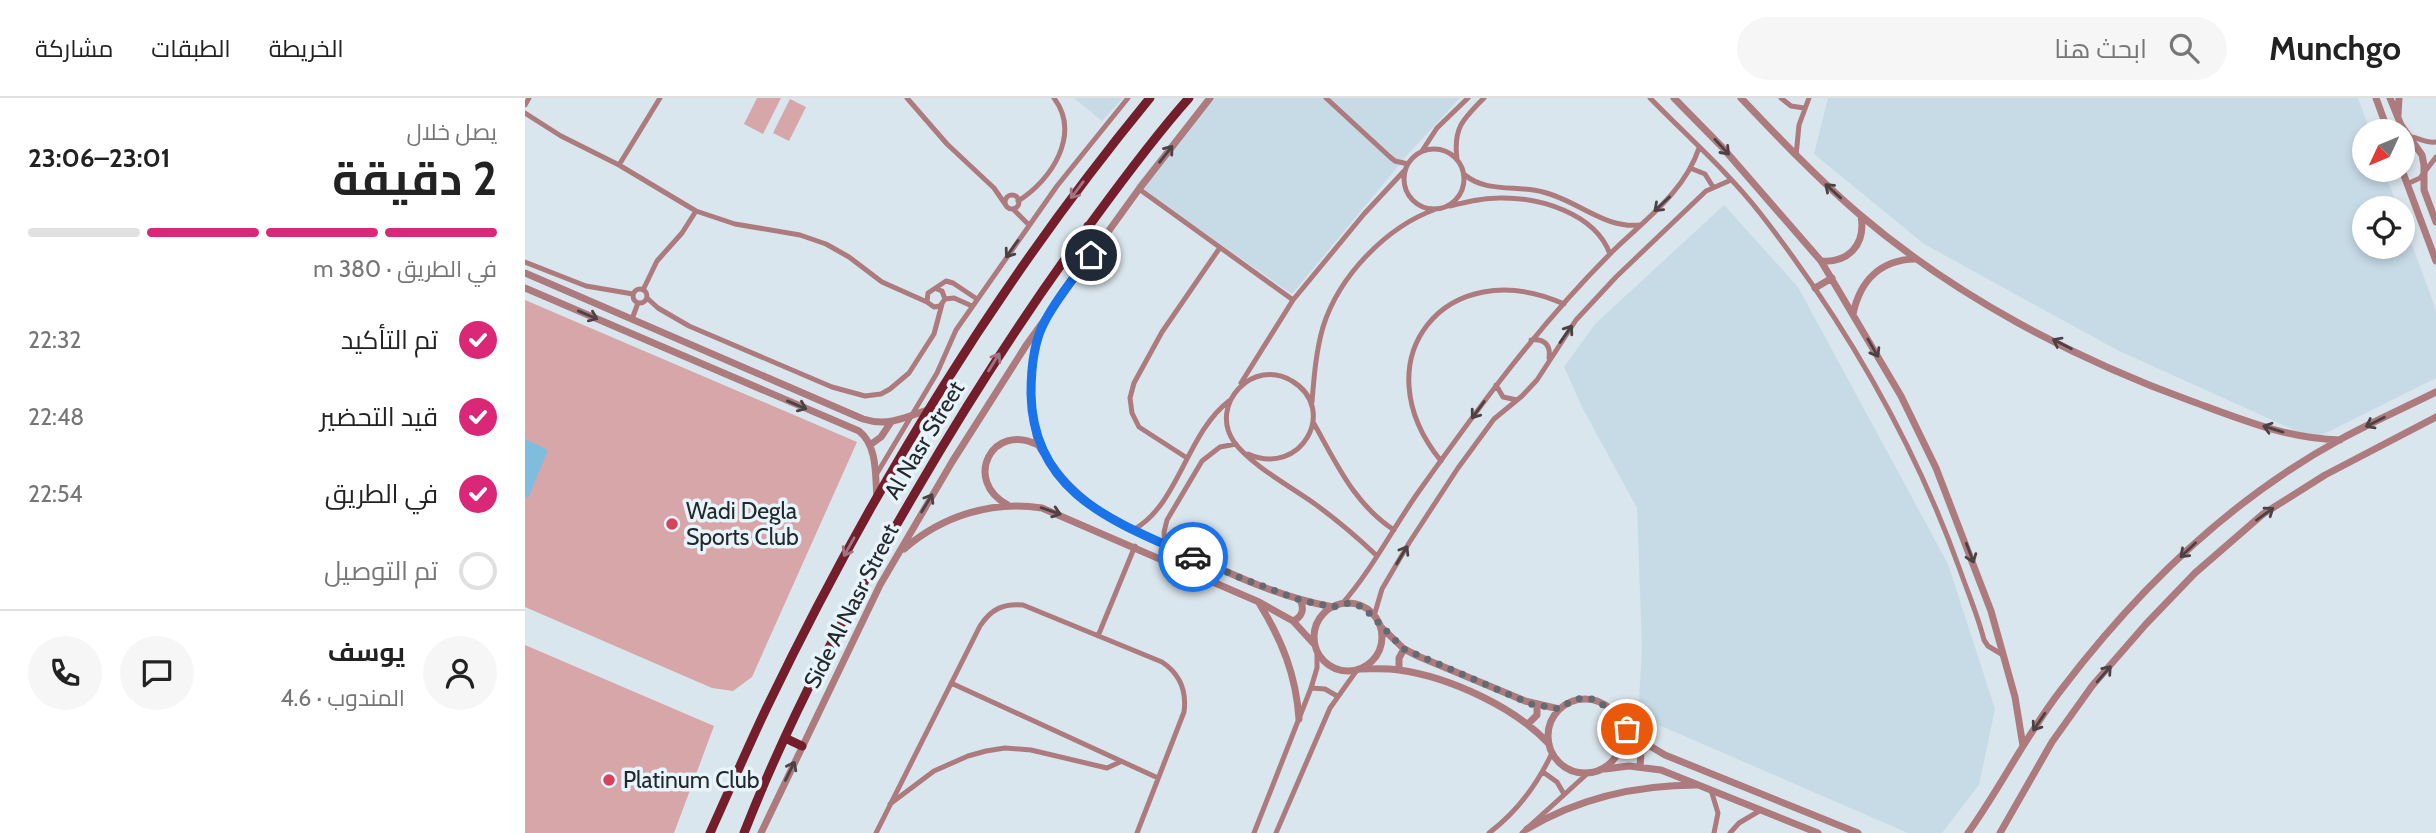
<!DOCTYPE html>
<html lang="ar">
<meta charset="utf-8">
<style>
:root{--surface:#fff;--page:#f6f6f6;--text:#222;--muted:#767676;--line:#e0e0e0;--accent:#db2777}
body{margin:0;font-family:Cabin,Cairo,sans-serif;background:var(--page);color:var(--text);direction:rtl;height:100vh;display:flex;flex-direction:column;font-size:26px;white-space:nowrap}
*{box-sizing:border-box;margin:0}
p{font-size:23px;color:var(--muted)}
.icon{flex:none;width:38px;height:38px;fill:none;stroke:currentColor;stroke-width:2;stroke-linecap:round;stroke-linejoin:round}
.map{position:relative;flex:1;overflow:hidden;direction:ltr}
.details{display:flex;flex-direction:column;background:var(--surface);width:525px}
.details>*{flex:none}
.needle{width:46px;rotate:226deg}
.buttons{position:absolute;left:1827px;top:21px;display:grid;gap:14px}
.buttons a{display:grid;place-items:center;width:63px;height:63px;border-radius:50%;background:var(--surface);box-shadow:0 4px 10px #0003;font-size:35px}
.pin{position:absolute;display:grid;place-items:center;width:60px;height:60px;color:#fff;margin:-30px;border:4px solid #fff;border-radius:50%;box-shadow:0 2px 7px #0007}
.courier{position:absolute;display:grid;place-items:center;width:70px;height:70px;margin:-35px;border:5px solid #1a73e8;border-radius:50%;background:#fff;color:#222;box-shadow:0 2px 9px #0007}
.headline em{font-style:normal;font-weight:700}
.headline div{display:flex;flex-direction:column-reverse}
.headline{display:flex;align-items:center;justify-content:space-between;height:119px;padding:0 28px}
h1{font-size:46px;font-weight:700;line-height:52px}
.bar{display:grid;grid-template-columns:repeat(4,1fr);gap:10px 7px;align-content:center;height:84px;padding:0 28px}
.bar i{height:9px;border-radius:5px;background:var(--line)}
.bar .active{background:var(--accent)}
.bar p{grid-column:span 4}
.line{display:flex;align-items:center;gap:18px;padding:0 28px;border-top:2px solid var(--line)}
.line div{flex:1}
.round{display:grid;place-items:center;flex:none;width:74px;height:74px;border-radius:37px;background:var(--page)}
ol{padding:0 28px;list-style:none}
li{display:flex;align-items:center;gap:21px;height:77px}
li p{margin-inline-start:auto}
li .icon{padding:7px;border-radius:50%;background:var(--accent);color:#fff;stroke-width:4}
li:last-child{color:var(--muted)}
li i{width:38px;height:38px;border:4px solid var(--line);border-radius:50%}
header{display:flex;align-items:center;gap:42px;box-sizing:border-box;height:98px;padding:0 35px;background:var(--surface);border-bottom:2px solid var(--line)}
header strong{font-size:33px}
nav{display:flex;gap:38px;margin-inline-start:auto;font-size:24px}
.search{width:490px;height:63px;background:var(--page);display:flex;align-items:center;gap:18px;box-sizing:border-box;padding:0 24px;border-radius:38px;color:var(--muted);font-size:26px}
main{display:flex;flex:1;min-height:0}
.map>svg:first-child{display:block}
</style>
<header>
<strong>Munchgo</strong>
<div class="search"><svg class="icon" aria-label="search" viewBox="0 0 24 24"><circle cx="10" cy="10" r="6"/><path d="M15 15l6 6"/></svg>ابحث هنا</div>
<nav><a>الخريطة</a><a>الطبقات</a><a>مشاركة</a></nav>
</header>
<main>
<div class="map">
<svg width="1911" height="735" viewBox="0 0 1911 735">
<rect width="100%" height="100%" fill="#dae6ed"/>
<!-- built -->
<path fill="#c7dbe7" d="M549 0H598L577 23Z
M684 0H935L884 55 767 196 611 87Z
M1303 0H1833L1845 33H1839V72H1859L1873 110H1839V149H1878V122L1911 212V280L1789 341 1592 252 1399 146 1289 56Z
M1199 107 1273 189 1423 466 1470 611 1454 687 1417 735H1383L1113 618 1117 550 1112 410 1058 311 1039 269 1070 226Z"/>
<!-- green -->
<path fill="#d7a6a8" d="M232 0H256L238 36 219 26Z
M265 1 281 9 264 43 248 35Z
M0 202 332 344 227 579 208 593 187 590 0 509Z
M0 547 189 628 149 735H0Z"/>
<!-- water -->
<path fill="#7ebdde" d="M0 341 23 352 3 400 0 398Z"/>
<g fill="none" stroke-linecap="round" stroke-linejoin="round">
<!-- minor -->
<path stroke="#ad7b7d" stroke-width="5" d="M382 0 422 46 469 90 480 106
M801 0 865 59 870 63 883 66
M1125 0C1162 38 1203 74 1235 115 1319 223 1389 344 1435 472 1443 495 1453 518 1459 542L1463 548 1478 557
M1256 0 1266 8 1279 10
M0 7 4 0
M0 15 36 38 94 67 171 113 210 126 275 137 301 146 324 159 357 184 402 204
M1878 40C1889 35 1898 46 1911 44
M879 81a30 30 0 1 1 60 0a30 30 0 1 1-60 0Z
M897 53 912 30 943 0
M1271 58 1274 27 1284 0
M932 61C928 30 938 21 959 0
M94 67 135 0
M1165 70 1180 76 1188 89
M940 77C961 95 993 87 1018 94 1052 102 1079 131 1115 127
M1882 86 1895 80 1911 59
M614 91 768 202
M480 104a7 7 0 1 1 14 0a7 7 0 1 1-14 0Z
M493 103C527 82 556 36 529 0
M925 108C941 104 957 100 974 100 1014 99 1070 115 1085 156
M488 111 504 127
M0 164 61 188 108 196
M108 198a7 7 0 1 1 14 0a7 7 0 1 1-14 0Z
M412 191 417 193 420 201 415 208 409 209 402 204 403 195 421 183 428 185 452 201
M118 192 132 163 157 135 171 113
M122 200 133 210 164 228 307 289 340 298 356 296 365 291 384 275 409 236 417 206
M420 201 429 200 447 208
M107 221 113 205
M1006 242C1019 240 1026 247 1024 260
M716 285 768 202 839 116 880 72
M971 287 978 299 992 302
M787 304C789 279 791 253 798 229 814 178 861 129 911 111
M788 324C811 364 828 405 869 432
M723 356C776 380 814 311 767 283 729 259 683 306 709 344 726 367 766 389 790 406 812 422 832 439 851 457
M662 360 614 329 607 315 605 300 609 285 637 234 694 151
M916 363C834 262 921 153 1039 206
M351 377 412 275 431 232 532 88 603 0
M608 432C654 407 661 336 704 303
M640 447 639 434 642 422 677 363 695 349 711 346
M817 506C846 473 867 432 892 396 953 310 1015 225 1090 151 1121 121 1160 93 1174 50
M849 518 857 491 884 445 933 370 969 321 997 298 1012 282 1051 222 1091 179 1181 93 1206 82
M573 538 610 448
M426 585 633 680
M786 590 800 591 812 598
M1018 674 1032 684 1039 696
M1186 692 1193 715 1189 735
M365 706 409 673 443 658 461 653 480 650 506 652 582 670 595 664
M351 735 455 528C466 511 479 505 498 507L637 564C655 576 662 592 659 614L612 735
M729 735 786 590 792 570V555
M751 735 805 610 832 572
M964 735C992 714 1012 687 1027 655
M997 735 1063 675
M1205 735 1214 725 1236 712"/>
<!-- tertiary -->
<path stroke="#ad7b7d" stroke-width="7" d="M1149 0 1197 49 1296 163 1376 298 1411 370 1466 513 1490 599 1498 648
M1216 0C1254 40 1292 80 1334 116 1430 198 1548 260 1666 303 1715 321 1763 341 1815 342
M1851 0 1863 33
M1865 0 1876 27 1897 57 1899 67V92L1911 124
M1873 17 1874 0
M1877 72 1911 163
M1296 163C1324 165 1341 146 1336 118
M0 175 338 321C363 329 382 319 405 311
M0 190 334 333C353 348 350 378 352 400
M1290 190 1307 180
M1328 216C1335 183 1355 162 1390 161
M516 231C507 259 504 287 508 316 509 326 510 338 514 348 517 354 522 360 526 365 560 415 614 435 667 458 712 479 758 500 808 509
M345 347 356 339 366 324
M483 407C437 383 467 323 513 347
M379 451C417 418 467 402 517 410L734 504 768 523 789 546
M734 505C757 542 771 577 774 621
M789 539a34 34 0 1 1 68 0a34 34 0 1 1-68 0Z
M768 523C777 519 780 511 775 502
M856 529 879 551 895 559 1000 603 1034 611
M835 571C848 571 861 570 874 572 924 579 990 609 1024 646
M874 572V560L879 551
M1023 638a37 37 0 1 1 74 0a37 37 0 1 1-74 0Z
M1094 623 1115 642 1140 657 1333 735
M1003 626 1012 617V607
M1115 669 1116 655 1123 648
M1080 671 1104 668 1136 672 1293 735
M1002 731C1054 700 1112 687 1172 687
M236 735 355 487 427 364 502 246 614 91 685 0
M1443 735C1476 689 1501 637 1536 592 1612 492 1704 402 1816 341 1847 324 1879 310 1911 294
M1475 735 1527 644 1567 588 1621 526 1670 475 1738 416 1800 377 1911 319"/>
<!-- primary -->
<path stroke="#741e2c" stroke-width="9" d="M563 128 579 140
M260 640 277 648
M185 735C204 693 222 651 242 609 346 393 472 186 625 0
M219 735C265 617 326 504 390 395 445 300 504 209 569 121 599 80 630 38 664 0"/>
</g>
<!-- one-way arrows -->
<defs><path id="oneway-shaft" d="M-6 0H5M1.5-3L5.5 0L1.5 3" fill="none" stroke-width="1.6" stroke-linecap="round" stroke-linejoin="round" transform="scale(1.75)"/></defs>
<g stroke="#4d4144">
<use href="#oneway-shaft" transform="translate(1197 49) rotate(47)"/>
<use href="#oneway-shaft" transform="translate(641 56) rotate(-52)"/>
<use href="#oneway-shaft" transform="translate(1308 93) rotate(-138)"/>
<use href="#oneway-shaft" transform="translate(1137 106) rotate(137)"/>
<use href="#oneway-shaft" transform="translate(487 151) rotate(125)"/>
<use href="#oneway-shaft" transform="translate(63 217) rotate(23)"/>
<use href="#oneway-shaft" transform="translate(1041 236) rotate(-55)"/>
<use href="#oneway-shaft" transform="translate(1537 246) rotate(-153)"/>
<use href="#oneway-shaft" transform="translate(1348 250) rotate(60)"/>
<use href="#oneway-shaft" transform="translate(272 307) rotate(23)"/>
<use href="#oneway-shaft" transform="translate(953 312) rotate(126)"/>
<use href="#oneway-shaft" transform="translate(1850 324) rotate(153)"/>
<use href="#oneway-shaft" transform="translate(1748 331) rotate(-163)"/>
<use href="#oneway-shaft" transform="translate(402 405) rotate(-59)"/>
<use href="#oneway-shaft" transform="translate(526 413) rotate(19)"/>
<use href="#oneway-shaft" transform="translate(1740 416) rotate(-36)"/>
<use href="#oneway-shaft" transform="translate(1663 452) rotate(137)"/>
<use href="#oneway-shaft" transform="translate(1445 455) rotate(69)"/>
<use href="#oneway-shaft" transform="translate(877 457) rotate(-59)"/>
<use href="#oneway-shaft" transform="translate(1579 576) rotate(-49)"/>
<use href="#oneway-shaft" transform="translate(1514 624) rotate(124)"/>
<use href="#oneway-shaft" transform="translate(265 673) rotate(-64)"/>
</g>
<g stroke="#a2747f">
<use href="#oneway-shaft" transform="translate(552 92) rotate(127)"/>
<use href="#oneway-shaft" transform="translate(469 264) rotate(-58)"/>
<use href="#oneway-shaft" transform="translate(324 449) rotate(119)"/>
</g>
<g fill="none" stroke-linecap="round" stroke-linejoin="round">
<!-- done -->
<path stroke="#646a6f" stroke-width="7" stroke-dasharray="0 12.6" d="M668 459 716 480 775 502 808 509 824 505 838 509 879 551 1006 606 1034 611C1069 586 1079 609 1102 631"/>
<!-- route -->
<path stroke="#1a73e8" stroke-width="9" d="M566 157C550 178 532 200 520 223 508 244 506 273 506 296 508 396 590 424 668 459"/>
</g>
<!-- markers -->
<g fill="#d5445a" stroke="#e7f4fb" stroke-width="2.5">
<circle cx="147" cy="426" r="7"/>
<circle cx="84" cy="682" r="7"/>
</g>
<g text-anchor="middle" stroke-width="7" stroke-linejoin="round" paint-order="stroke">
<!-- street labels -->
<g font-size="23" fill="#24282b" stroke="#e7f4fb">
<text transform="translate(399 342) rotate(-59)" y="8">Al Nasr Street</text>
<text transform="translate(326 508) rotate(-63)" y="8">Side Al Nasr Street</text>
</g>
<!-- poi labels -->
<g font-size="23" fill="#24282b" stroke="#e7f4fb" text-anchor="start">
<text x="161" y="421">Wadi Degla<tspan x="161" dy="26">Sports Club</tspan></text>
<text x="98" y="690">Platinum Club</text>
</g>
</g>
</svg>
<div class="buttons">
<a><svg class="needle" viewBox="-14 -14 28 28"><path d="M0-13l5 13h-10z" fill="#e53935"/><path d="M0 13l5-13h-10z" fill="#767676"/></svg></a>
<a><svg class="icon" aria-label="locate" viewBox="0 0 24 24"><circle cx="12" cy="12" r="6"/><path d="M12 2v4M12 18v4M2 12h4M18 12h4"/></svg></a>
</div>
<div class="pin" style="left:1102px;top:631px;background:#ea580c"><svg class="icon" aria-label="bag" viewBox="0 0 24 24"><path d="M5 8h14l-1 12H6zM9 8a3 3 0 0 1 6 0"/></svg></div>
<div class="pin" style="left:566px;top:157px;background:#1f2937"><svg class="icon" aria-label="home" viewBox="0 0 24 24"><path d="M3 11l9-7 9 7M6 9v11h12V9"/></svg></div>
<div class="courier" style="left:668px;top:459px"><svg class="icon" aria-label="car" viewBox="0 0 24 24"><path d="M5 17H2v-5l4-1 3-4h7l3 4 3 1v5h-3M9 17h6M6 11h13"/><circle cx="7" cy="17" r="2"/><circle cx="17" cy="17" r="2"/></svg></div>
</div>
<section class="details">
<div class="headline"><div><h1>2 دقيقة</h1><p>يصل خلال</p></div><em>23:01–23:06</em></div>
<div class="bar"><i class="active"></i><i class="active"></i><i class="active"></i><i></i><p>في الطريق · 380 m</p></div>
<ol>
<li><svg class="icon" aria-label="check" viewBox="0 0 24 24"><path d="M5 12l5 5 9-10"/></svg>تم التأكيد<p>22:32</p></li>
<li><svg class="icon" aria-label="check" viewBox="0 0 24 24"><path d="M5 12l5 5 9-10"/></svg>قيد التحضير<p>22:48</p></li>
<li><svg class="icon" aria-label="check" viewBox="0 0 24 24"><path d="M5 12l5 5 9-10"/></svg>في الطريق<p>22:54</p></li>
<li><i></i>تم التوصيل</li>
</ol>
<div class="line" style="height:126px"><a class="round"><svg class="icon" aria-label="person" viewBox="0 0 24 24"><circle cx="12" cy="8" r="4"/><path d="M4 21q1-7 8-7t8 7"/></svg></a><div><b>يوسف</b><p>المندوب · 4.6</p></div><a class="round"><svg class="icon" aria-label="chat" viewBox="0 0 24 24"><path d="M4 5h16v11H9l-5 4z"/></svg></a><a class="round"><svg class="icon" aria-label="phone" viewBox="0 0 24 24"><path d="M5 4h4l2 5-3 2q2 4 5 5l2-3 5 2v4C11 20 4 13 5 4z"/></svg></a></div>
</section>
</main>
